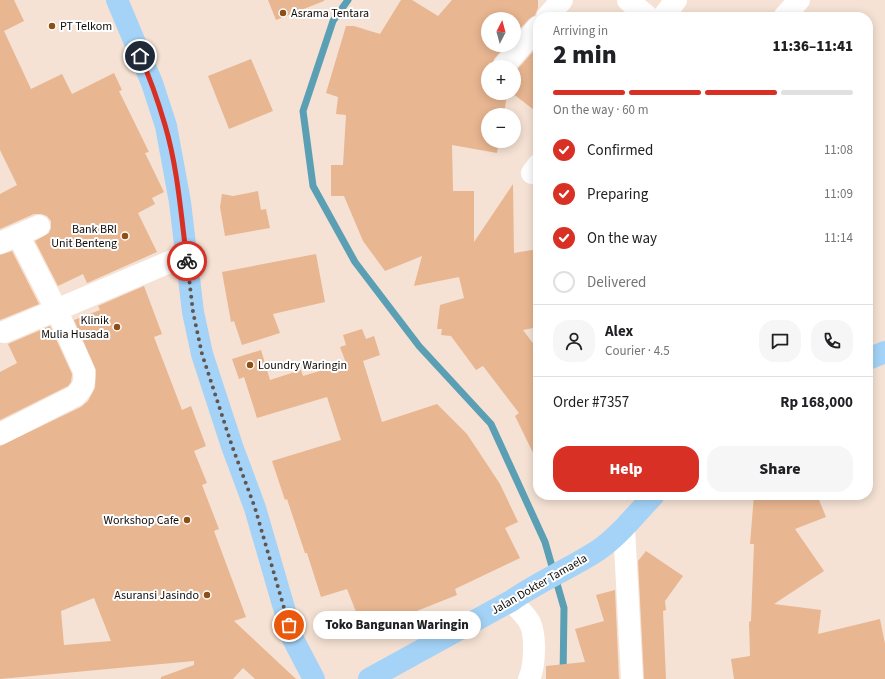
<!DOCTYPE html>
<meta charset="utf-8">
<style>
:root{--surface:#fff;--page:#f6f6f6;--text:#202124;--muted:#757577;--line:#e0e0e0;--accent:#d93025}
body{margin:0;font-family:"Source Sans 3",sans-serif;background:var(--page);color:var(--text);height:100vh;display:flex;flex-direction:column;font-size:15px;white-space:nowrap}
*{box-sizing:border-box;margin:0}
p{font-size:13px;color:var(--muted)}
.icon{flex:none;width:22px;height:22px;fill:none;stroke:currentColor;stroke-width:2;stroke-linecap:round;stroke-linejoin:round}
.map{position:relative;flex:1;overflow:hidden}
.side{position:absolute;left:533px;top:12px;width:340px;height:488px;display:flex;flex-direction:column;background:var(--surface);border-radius:16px;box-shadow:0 2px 10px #0003}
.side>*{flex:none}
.needle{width:26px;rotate:6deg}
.buttons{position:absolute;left:481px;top:12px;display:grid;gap:8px}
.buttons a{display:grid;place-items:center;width:40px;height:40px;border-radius:50%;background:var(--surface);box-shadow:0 2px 10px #0003;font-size:20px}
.pin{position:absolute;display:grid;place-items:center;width:34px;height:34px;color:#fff;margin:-17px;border:2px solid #fff;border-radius:50%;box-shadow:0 1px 4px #0007}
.courier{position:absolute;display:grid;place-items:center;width:40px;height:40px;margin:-20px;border:3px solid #d93025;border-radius:50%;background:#fff;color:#222;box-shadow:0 1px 5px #0007}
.bubble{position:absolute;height:28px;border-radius:14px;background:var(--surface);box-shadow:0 2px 10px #0003;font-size:13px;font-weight:800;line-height:28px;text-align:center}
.headline em{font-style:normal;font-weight:800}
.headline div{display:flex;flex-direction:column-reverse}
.headline{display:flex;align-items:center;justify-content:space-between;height:68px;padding:0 20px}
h1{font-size:26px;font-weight:800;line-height:30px}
.bar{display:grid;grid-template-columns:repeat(4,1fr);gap:6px 4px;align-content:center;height:48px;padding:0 20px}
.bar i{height:5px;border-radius:3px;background:var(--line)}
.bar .on{background:var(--accent)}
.bar p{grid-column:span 4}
.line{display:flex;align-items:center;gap:10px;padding:0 20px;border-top:1px solid var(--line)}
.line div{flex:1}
.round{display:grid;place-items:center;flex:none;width:42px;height:42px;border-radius:16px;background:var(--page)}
ol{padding:0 20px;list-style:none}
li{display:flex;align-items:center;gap:12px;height:44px}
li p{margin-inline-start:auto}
li .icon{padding:4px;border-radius:50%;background:var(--accent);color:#fff;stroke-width:4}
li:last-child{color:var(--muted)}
li i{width:22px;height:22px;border:2px solid var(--line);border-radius:50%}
.action{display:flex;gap:8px;margin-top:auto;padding:8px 20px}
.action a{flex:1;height:46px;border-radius:16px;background:var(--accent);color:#fff;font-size:16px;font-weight:800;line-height:46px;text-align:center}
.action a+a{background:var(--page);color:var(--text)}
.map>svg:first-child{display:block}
</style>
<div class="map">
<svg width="885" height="679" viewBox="0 0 885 679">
<rect width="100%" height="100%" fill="#f5e2d4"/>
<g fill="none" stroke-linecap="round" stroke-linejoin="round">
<!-- stream -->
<path stroke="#5b9fb5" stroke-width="7" d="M348 0 333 21 303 111 313 186 355 262 419 346 491 424 545 542 564 608 563 679"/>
</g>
<!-- building -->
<path fill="#e8b691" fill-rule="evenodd" d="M0 0H14L24 21 4 31 31 89 62 74 72 94 114 73 122 90 119 91 149 152 145 153 164 192 152 198 155 204 138 213 157 252 87 283 83 274 58 286 35 241 49 233 51 228V221L47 216 41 214H34L0 229V194L17 185 0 150Z
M268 0H324V1L276 20Z
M401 0H412L438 16 452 0H538V8L535 15 529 19 514 35V19H488V45H506L494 59 491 67H488V93H507L504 115H488V141H499L497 153 452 145 453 191H474V242L513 184 514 253 538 249V327L523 330 538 350V463L515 416 519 413 483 366 476 370 451 336 441 335 442 329H437L440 305 464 298 459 277 414 286 422 256 385 271 363 241 344 196H331V165H343L346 115 336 114 338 97 326 93 346 26H354L380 34Z
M538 46V113L512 93H514V73Z
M251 59 273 111 229 129 208 76Z
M258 191 261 210 266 209 270 228 225 236 220 207 222 194 233 196Z
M12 251 39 304 0 320V255Z
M316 254 325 302 273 314 280 333 242 345 234 321 231 322 222 272Z
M144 286 162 334 154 337 182 410 191 406 206 446 194 451 207 483 202 485 219 529 214 531 246 617 234 621 296 679H255L243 668 233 679H161V677L194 665V661L0 679V446L81 407 88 401 95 388 96 370 74 320 100 310 98 306ZM94 598 111 641 64 645 61 611Z
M50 326 72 374 71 382 68 386 0 420V372L17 363 8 344Z
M362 329 366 339 374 336 380 355 363 361 382 422 437 404 467 434 500 484 518 522 505 528 520 558 455 589 457 595 364 632 347 589 321 597 307 553H305L287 499 285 500 272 461 341 440 327 397 257 418 244 377 239 379 232 359 261 350 270 380 301 370 303 376 346 363 340 347 346 345 343 335Z
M754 495 793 496 817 495 826 517 795 529 824 571 774 604 821 610 818 634 880 619 885 644V679H734L731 659 750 656 749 622 751 621 754 544H750Z
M646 551 683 576 665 601 666 610 663 611 666 679H644L638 561Z
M615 590 619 679H546V666L585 662 575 629 604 621 596 595Z"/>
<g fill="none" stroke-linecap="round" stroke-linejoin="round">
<!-- minor -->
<path stroke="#fff" stroke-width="22" d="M628 0 648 17
M547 17 562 0
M663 17 676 0
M784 17 799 0
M503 67 538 27
M532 173 538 165
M0 243 39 226
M4 332 186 255
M0 434 75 396C84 388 85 382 84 371L56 309 18 235
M624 527 632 679
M511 601C517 607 526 615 530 623 536 636 535 666 529 679"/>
<!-- major -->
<path stroke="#a4d3f7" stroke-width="22" d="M117 0 152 83 166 126 180 202 193 312 202 354 232 446 255 508 293 639 314 679
M868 359 885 352
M369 679 511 601C538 582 569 569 597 551 618 537 636 514 654 495"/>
</g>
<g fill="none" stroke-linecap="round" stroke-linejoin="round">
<!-- done -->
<path stroke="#61564f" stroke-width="4" stroke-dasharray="0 7.2" d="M187 261 193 312 202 354 232 446 255 508 289 625"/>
<!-- route -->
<path stroke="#d93025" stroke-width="5" d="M140 56C150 78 158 101 165 125 178 169 181 216 187 261"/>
</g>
<!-- markers -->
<g fill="#8e4f17" stroke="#fff" stroke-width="1.5">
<circle cx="283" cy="13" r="4"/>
<circle cx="52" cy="26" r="4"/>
<circle cx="125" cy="236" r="4"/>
<circle cx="117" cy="327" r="4"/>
<circle cx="250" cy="365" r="4"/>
<circle cx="187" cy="520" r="4"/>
<circle cx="207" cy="595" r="4"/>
</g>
<g text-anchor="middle" stroke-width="4" stroke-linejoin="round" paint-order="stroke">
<!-- poi labels -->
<g font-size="12" fill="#110b07" stroke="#fff" text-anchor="end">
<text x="291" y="17" text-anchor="start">Asrama Tentara</text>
<text x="60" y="30" text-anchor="start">PT Telkom</text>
<text x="117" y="233">Bank BRI<tspan x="117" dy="14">Unit Benteng</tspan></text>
<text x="109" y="324">Klinik<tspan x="109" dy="14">Mulia Husada</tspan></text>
<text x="258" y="369" text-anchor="start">Loundry Waringin</text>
<text x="179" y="524">Workshop Cafe</text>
<text x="199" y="599">Asuransi Jasindo</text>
</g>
<!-- street labels -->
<g font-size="12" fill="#110b07" stroke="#fff">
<text transform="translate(539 584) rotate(-30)" y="4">Jalan Dokter Tamaela</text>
</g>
</g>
</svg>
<div class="buttons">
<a><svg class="needle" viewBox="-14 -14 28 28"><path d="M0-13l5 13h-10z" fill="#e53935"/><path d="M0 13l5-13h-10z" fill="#757577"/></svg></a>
<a>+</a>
<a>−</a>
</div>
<div class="pin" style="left:289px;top:625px;background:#ea580c"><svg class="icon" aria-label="bag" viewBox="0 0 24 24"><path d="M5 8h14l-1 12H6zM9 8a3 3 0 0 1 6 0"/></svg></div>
<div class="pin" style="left:140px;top:56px;background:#1f2937"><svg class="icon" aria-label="home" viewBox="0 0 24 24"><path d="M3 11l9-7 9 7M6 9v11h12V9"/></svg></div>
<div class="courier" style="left:187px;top:261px"><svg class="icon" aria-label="bike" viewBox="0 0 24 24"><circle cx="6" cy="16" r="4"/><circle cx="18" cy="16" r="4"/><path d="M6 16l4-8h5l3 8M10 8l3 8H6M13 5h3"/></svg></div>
<div class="bubble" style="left:313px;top:611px;width:168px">Toko Bangunan Waringin</div>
<section class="side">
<div class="headline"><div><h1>2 min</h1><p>Arriving in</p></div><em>11:36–11:41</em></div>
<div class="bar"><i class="on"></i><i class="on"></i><i class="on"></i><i></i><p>On the way · 60 m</p></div>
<ol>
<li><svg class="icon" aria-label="check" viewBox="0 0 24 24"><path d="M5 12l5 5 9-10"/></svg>Confirmed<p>11:08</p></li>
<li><svg class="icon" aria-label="check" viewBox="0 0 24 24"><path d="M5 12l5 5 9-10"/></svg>Preparing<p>11:09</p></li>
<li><svg class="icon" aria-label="check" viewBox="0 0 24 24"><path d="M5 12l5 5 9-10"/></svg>On the way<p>11:14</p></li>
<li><i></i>Delivered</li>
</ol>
<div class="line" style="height:72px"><a class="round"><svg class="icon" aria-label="person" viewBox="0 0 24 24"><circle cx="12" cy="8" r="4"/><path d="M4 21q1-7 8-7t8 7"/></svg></a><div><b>Alex</b><p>Courier · 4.5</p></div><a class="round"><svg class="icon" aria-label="chat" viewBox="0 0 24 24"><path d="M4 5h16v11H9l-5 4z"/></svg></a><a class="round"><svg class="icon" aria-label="phone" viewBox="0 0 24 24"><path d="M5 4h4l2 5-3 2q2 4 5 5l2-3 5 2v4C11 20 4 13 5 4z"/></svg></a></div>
<div class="line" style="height:52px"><div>Order #7357</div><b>Rp 168,000</b></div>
<div class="action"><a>Help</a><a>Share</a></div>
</section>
</div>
